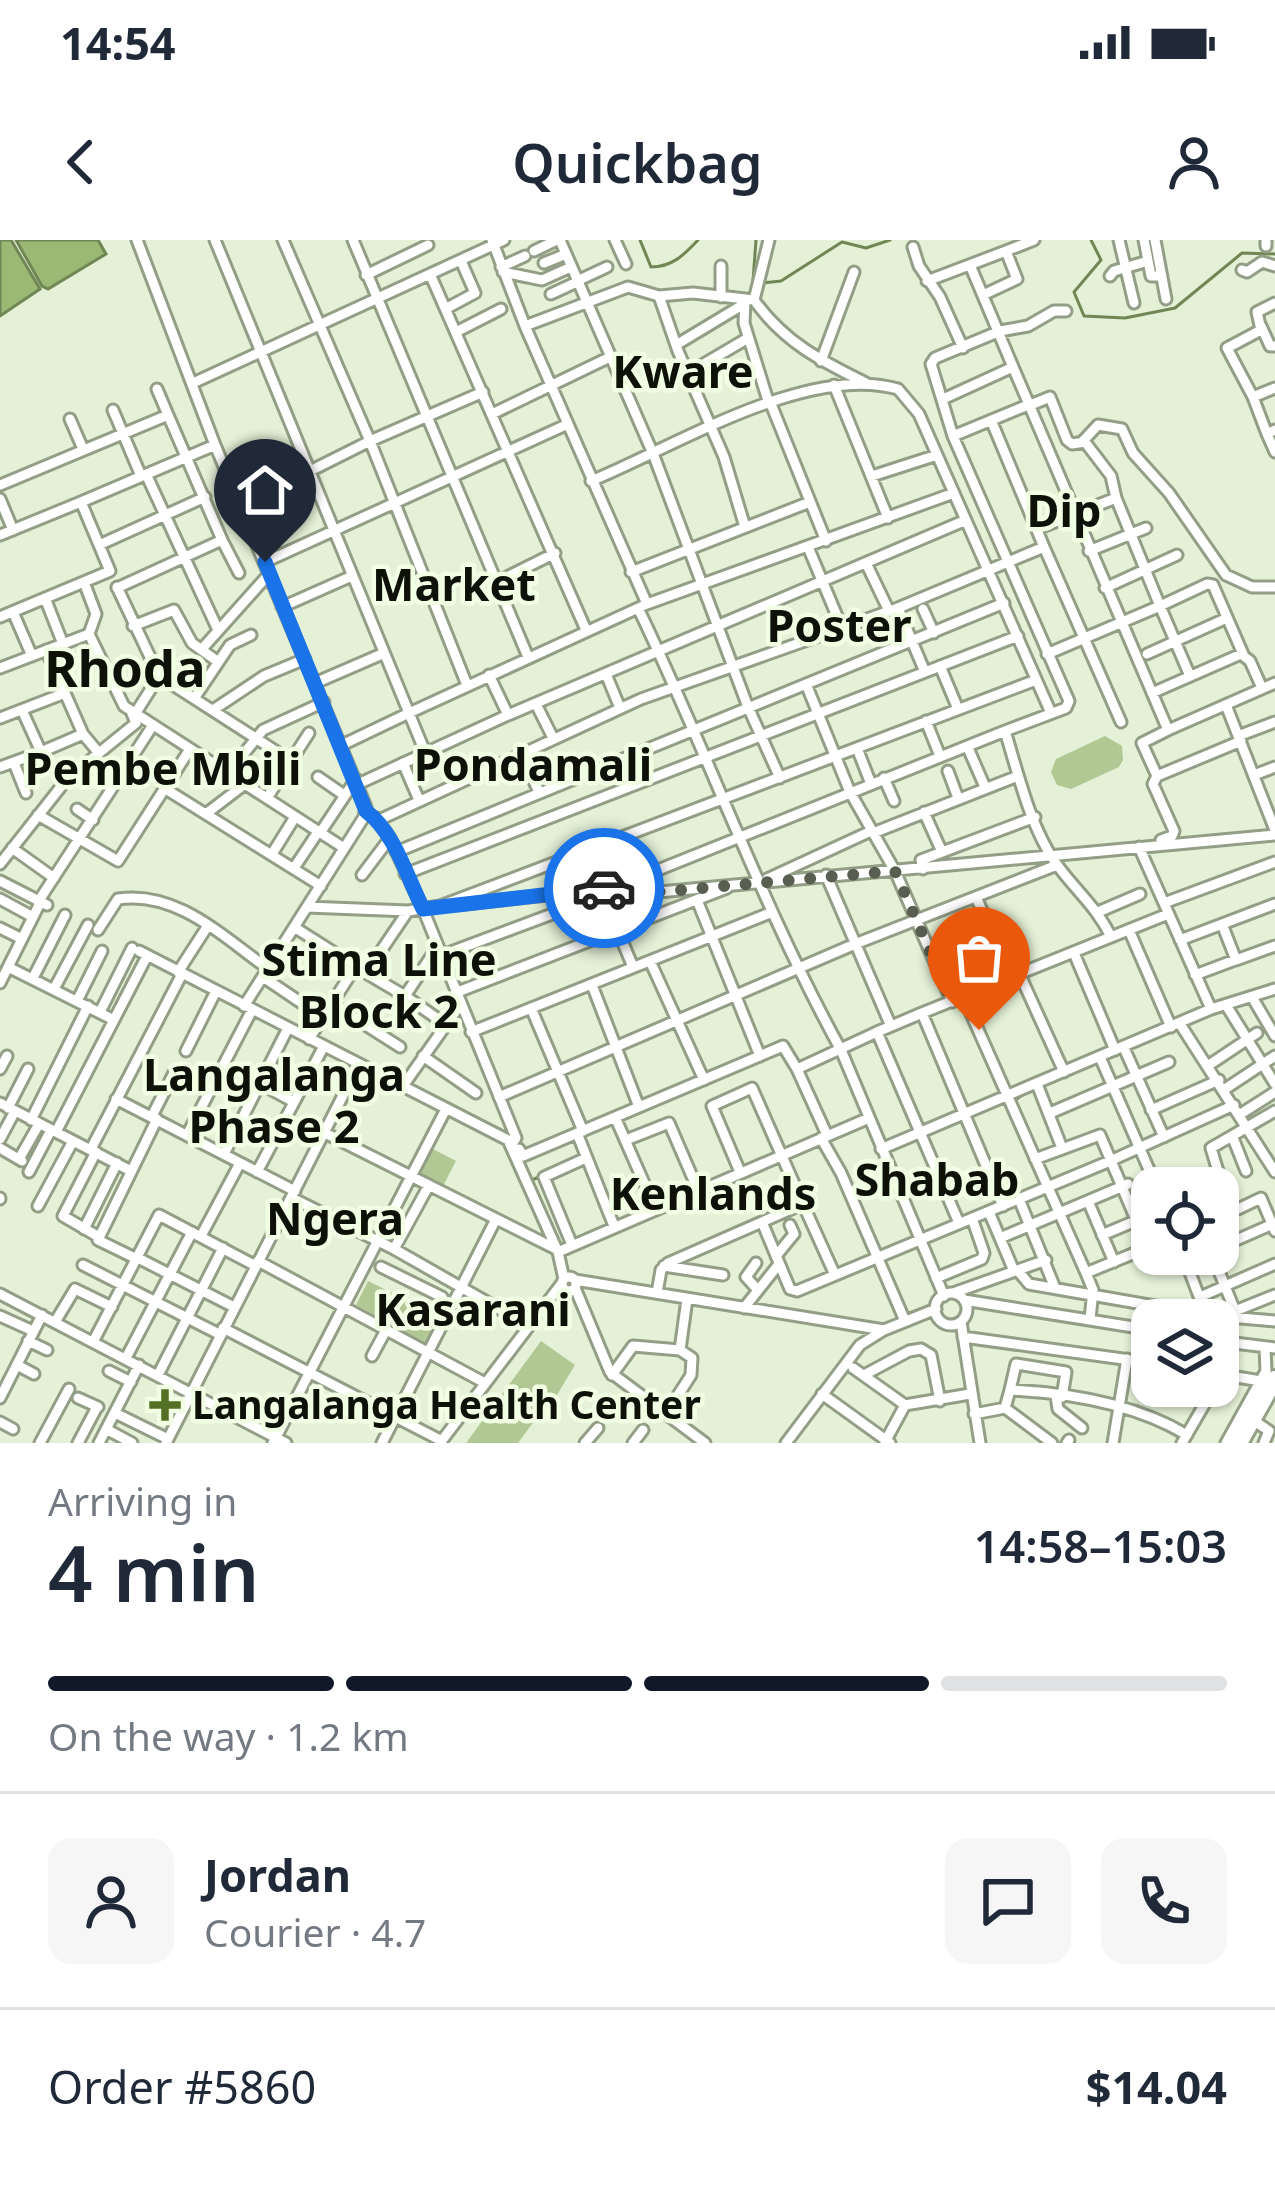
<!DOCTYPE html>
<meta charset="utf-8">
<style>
:root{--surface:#fff;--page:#f6f6f7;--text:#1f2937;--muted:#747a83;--line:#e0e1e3;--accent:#111827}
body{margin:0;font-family:"Noto Sans",sans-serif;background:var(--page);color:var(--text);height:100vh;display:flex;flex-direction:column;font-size:45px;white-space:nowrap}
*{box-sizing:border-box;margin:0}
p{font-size:39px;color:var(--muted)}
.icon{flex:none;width:66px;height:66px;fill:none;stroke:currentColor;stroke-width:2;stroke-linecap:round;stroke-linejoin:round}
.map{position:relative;height:1203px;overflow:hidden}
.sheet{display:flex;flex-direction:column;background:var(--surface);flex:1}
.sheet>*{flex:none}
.fabs{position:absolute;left:1131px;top:927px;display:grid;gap:24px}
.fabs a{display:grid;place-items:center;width:108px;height:108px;border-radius:24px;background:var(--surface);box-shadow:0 3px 9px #0004;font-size:60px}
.pin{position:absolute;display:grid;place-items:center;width:102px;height:102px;color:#fff;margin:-123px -51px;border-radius:50% 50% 50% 0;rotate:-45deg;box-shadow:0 0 12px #0007}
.pin .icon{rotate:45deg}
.courier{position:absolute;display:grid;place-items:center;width:120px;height:120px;margin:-60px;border:9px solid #1a73e8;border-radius:50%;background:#fff;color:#222;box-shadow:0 3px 15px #0007}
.headline em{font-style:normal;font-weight:600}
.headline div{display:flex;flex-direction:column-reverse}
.headline{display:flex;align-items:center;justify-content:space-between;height:204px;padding:0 48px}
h1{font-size:78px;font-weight:600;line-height:90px}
.bar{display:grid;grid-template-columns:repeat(4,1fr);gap:18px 12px;align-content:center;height:144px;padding:0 48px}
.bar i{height:15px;border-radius:9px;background:var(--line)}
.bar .selected{background:var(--accent)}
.bar p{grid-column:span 4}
.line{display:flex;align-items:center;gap:30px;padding:0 48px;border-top:3px solid var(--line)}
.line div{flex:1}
.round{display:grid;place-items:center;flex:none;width:126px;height:126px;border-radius:24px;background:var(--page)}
.status{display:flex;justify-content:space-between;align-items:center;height:84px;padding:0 60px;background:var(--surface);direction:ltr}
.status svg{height:33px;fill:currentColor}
header{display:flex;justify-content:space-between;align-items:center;height:156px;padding:0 48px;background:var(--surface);font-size:54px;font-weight:600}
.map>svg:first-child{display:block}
</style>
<div class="status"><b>14:54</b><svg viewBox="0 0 49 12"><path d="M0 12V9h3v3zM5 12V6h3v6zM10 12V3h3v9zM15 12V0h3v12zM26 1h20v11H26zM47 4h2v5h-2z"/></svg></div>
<header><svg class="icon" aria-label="back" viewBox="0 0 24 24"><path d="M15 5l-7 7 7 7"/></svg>Quickbag<svg class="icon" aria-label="person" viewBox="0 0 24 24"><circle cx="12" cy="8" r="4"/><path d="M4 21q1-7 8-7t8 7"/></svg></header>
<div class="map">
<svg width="1275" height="1203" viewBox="0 0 1275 1203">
<rect width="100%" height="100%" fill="#e4f1d7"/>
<!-- green -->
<path fill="#b1c895" d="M1105 496 1122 506 1123 520 1119 527 1071 549 1057 545 1051 532 1056 519Z
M431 908 456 921 442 948 417 935Z
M368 1041 443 1078 430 1106 356 1065Z
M541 1101 575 1125 548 1170 543 1177 538 1176 518 1203H466Z"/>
<!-- water -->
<path fill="#9bb875" stroke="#708654" stroke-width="3" d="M0 0H11L40 49 0 76Z
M16 0H98L106 14 48 49 42 46Z"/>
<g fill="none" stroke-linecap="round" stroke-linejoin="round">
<!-- stream -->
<path stroke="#708654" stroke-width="3" d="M640 0 651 27C672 27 684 15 698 0
M1091 0 1101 20 1074 52 1084 76 1125 78 1175 68 1242 13 1275 14
M753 41 756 0
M762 43 781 41 842 2 866 8 890 0
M1027 852 1015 860 1034 905
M532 940 539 937
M907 1074 928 1066
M959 1100 966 1148
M968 1160 975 1203"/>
<!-- minor casing -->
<g stroke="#939e86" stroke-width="15">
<path id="minor" d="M137 0 215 205
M215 0 409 473 342 505
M283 0 370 201 467 445
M353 0 528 417
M492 0 525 86 647 364
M560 0 654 216 748 467 780 538
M615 0 626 24
M769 0 754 60C784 102 821 121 866 143
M1119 0 1134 63
M1144 0 1151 36H1162
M1155 0 1166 59
M1266 0V6
M913 7 919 26 940 57 963 108
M534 11 557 0
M1006 11 1034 0
M544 23 566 14
M721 26V57
M501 27 525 16
M1242 30 1247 32 1262 22 1275 26
M503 32 542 40 571 27
M430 34 586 390
M366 35 428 5
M1110 36 1114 31 1148 21
M577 41 607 27
M927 41 1006 11 1017 39 983 55
M551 54 577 42
M659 56 678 111 724 217 745 287
M745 60 744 83 769 164
M1275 63 1257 72 1261 90 1227 108 1253 157 1275 148
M447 68 475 53 461 21
M1066 71H1054L1028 86 1000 91 935 118 931 124 953 196 1069 461 1066 468 1005 491C1018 533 1030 586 1055 622 1074 649 1097 667 1111 697
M525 86 628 47 659 56 693 53 754 60
M1261 86 1270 106H1275
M458 91 501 69
M676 105 744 64
M821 121 854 32
M1013 127 1168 490 1275 443
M687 134 748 98
M193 143 504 0
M834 145 888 278
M157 149 168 175
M1253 157 1267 194
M943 159 1013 127 970 25
M771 164 826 301
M1028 166 1050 157 1067 200 1072 204 1085 202 1111 236 1116 258
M113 170 141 236
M492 174 610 117
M70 179 83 209
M991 180 1044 307
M1275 190 1267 194 1275 212
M953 196 1028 165
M1083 201 1098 185 1122 189 1133 213 1169 253 1226 335 1252 347H1275
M146 234 218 390
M872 236 937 215
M591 241C674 207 808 123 898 149L919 174 1051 473
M0 245 168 175 222 300 117 348
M0 259 13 290
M240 266 370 201 483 152
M1037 289 1116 258 1160 366 1047 414
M0 295 81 262
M222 300 239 333
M99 305 205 257
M808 307 842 388
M1089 311 1146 288
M265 322 568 184
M866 323 889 371
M631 332 810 262
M84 342 96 374 89 394 124 466 344 608
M495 343 555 313
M117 347 159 436 291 521 267 558
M1105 348 1177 315
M45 358 63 404
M282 367 352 336
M638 368C709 515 762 667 841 810L944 1056
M898 368 925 432
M923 369 934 393
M13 372 32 416
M0 377 110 331 81 262 215 205 366 567 364 577 244 766
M133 386 174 370 192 403 217 421
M201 410 269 334
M1147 414 1227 378
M940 426 958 469
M0 428 89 394
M606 434 620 468
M489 435 508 475
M1190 436 1160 366 1207 344 1213 345 1243 414
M315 443 382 414
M806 444 850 552 895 631 952 762
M65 453 83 494
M1152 453 1241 414 1250 421 1262 448
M195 457 230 405 251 395
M536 464 553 498
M1226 465 1275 590
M213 470 264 436 305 419
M135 474 159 436
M0 478 65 453 46 410
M926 481 940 516
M1238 496 1275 482
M857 508 871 544
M968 508 985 547
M41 512 83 494 98 512
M425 512 409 473 647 364 954 253
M521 513 539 552
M291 521 309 493
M14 523 26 553
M403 523 419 560
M0 527 41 512 22 470
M948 531 958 558
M228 533 263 490 324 462
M1254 535 1275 527
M1157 536 1241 501
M318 537 344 555
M884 538 894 561
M358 544 508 475 966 280
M164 548 321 646
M77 569 93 580
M924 572 942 612
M207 573 245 544
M38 575 118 621 190 509
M376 578 390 598 423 669 516 898 512 904
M379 580 641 459 898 368 1044 307 1121 482
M320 593 356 539
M873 593 1018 536
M1161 600 1172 596 1174 591 1153 544 1157 536 1142 503 1168 490
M622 604 636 640
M1139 607 1211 769
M12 608 54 638
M396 612 1004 363
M272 614 295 577
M0 624 67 539 136 483 131 471
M294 628 318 592
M923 629 921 620 1035 577
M405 634 1018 396
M362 635 390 598
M826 635 890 784
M767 639 871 591
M0 641 47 665
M976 657 1012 738
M0 659 33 677
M697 660 760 816
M38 662 153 485
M1164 663 1275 622
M455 665 613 648 598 604
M307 667 408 671 440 666 1036 440
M1098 672 1140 654
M1222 684 1236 720 1275 706
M294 687 357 727
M0 688 22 699
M98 690 118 659C176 650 222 696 267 728
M622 690 613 648 1005 491
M1129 690 1171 787
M618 691 633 727
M1180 700 1275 664
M436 709 405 756 445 784
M139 711 508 900 558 1012 564 1039
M1074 713 1115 810
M440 716 595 658 1275 595
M650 721 704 840
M8 727 112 779
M178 732 207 687
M266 732V739L303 764
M1020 735 1064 832
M1195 735 1235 720
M33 738 65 675
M0 743 40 663
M592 745 639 867
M54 749 88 685
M455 753 727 648
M405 756 366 733 408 671
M1252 757 1275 796
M964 758 1086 1033 1093 1050 1090 1079
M77 761 102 711
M331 763 400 807
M1226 765 1275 844
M531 768 583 891
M100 772 132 708
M1180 784 1275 932
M471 792 770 673
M877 792 922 773
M309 799 356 726
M1124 808 1164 897
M186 811 216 751
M423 816 476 853
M1100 817 1157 948
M1209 825 1257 793
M0 829 7 816
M259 843 294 862
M1037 844 1062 908
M403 846 460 765
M1225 849 1275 816
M499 857 855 704 1057 625
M116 859 295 951
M0 863 131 931
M8 868 28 829
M1151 870 1219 840
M1050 873 1169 822
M1239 875 1275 852
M152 876 175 831
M615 877 655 968
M31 880 88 766
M56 892 147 716
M325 893 556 1009
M577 893 614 986
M187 895 252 770
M827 895 797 829 877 792 959 983
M821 898 841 933 905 1081
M1233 898 1246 931
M0 899 15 871
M626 900 669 883 698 950
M0 908 22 921
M91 909 182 734
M519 909 523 916 783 806 797 829
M881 909 1211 769 1275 749
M96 912 63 976 99 997
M224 914 288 788
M19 919 39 884
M1035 919 1100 895 1137 982
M29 932 51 890
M257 932 324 806
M740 932 712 866 752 848 803 964
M1220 938 1211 908 1275 871
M292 958 394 1009 529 1086
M0 959V958
M1019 959 1055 1048
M1088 961 1114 1022
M38 966 73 901
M1003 966 922 773 1168 674
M1238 969 1261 958 1275 991
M989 972 1014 1031
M762 982 790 1049 797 1051 1110 921 1234 865
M84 989 117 923
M1102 995 1152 974
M201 996 240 923
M1000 998 1128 944
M572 1005 544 937 586 918
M1218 1008 1275 983
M394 1009 428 947
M558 1012 869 878
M1183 1014 1206 1075
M1212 1014 1235 1071 1233 1077
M776 1016 794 994 790 985
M138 1018 234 1067
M137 1019 98 1000 157 879
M258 1021 485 1143
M756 1023 746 1037 757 1049
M83 1025 219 1094
M664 1026 723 1035
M381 1027 442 1057
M1018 1031 1029 1044 1206 1075 1275 1081
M1086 1033 1152 1006
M562 1044a7 7 0 1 1 14 0a7 7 0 1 1-14 0Z
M936 1038 982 1019 984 1013 972 978
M575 1040 884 1090
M575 1048 610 1132 705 1203
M657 1053 661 1030 668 1023 803 964 835 1035
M953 1053 1046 1020
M935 1069a16 16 0 1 1 32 0a16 16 0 1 1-32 0Z
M0 1054 286 1203
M1200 1057 1275 1024
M964 1060 1152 1090
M744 1068 779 1024
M1235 1071 1275 1055
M0 1076 33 1091
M55 1082 75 1049 112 1067
M961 1082 980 1203
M223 1088 442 1201
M963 1097 1152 1123
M28 1101 47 1110
M1218 1101 1275 1108
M93 1102 159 975 256 1026
M372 1116 386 1090
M126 1118 192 992
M17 1125 34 1134
M853 1128 905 1165 970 1154
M109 1131 131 1142
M1218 1134 1261 1141
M158 1135 223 1008
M612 1135 633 1106 680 1110 687 1059
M864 1135 909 1111 921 1109 931 1115 940 1161
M1220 1138 1227 1102
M1010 1150 1016 1124 1066 1132 1062 1157
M822 1154 890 1203
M1056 1156 1058 1169 1082 1188
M0 1158 42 1075
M78 1158 98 1167
M1005 1168 1010 1150C1070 1153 1135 1164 1187 1195
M115 1173 168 1199
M666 1174 691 1135 692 1118 680 1110
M974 1174 1005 1168 1052 1203
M0 1182 13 1189
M1256 1182 1269 1191 1264 1203
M106 1189 132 1203
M885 1202 905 1165
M40 1203 69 1149
M78 1203 97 1167
M99 1203 139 1125
M166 1203 359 824
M273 1203 446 869
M382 1203 495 981
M440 1203 562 1043
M585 1203 598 1188
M633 1203 643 1190
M786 1203 860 1105 884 1090 936 1069
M1067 1203 1069 1200
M1113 1203 1127 1119
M1182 1203 1215 1146
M1226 1203 1266 1131 1265 1108"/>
</g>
<!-- highway casing -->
<g stroke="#939e86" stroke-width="22">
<path id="highway" d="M1239 1203 1275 1139"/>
</g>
<!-- minor -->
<use href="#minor" stroke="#fff" stroke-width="9"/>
<!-- highway -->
<use href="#highway" stroke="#fff" stroke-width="16"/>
</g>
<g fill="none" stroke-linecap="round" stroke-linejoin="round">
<!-- done -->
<path stroke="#585f50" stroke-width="12" stroke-dasharray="0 21.6" d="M604 648H613L612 656 895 631 952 762 964 758 979 790"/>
<!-- route -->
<path stroke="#1a73e8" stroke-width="15" d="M265 322 366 571C395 593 407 637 423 669L604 648"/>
</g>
<!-- markers -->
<path fill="#537025" stroke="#f2fee4" stroke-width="4.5" d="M159 1147h12v12h12v12h-12v12h-12v-12h-12v-12h12z"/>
<g text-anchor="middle" stroke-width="9" stroke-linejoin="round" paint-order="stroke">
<!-- poi labels -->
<g font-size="39" font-weight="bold" fill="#0d1108" stroke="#f2fee4" text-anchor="start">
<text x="192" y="1179">Langalanga Health Center</text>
</g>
<!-- quarter labels -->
<g font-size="45" font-weight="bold" fill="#0d1108" stroke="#f2fee4">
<text x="683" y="148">Kware</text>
<text x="1064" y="287">Dip</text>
<text x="454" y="361">Market</text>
<text x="839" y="402">Poster</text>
<text x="533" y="541">Pondamali</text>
<text x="163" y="545">Pembe Mbili</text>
<text x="379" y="736">Stima Line<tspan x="379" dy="52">Block 2</tspan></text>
<text x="274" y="851">Langalanga<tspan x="274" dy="52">Phase 2</tspan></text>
<text x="937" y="956">Shabab</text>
<text x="713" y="970">Kenlands</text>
<text x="335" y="995">Ngera</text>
<text x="473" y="1086">Kasarani</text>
</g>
<!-- district labels -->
<g font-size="51" font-weight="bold" fill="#0d1108" stroke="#f2fee4">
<text x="125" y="447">Rhoda</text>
</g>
</g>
</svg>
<div class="fabs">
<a><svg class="icon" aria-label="locate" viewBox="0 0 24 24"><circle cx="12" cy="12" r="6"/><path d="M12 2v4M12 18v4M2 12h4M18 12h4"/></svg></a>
<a><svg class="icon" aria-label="layers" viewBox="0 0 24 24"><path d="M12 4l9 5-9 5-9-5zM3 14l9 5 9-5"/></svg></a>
</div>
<div class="pin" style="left:979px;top:790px;background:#ea580c"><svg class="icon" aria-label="bag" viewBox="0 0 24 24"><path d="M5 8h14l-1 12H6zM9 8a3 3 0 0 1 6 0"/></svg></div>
<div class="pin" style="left:265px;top:322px;background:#1f2937"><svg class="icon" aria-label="home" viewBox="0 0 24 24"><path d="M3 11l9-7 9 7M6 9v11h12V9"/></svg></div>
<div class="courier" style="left:604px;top:648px"><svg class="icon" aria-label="car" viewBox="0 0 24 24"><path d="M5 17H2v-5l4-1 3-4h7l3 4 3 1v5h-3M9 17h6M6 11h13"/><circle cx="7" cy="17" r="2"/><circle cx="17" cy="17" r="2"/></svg></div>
</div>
<section class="sheet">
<div class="headline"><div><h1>4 min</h1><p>Arriving in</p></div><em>14:58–15:03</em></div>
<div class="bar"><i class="selected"></i><i class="selected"></i><i class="selected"></i><i></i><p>On the way · 1.2 km</p></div>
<div class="line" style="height:216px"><a class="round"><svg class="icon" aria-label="person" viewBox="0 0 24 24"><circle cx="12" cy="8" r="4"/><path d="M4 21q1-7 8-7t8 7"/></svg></a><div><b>Jordan</b><p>Courier · 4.7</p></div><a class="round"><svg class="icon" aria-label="chat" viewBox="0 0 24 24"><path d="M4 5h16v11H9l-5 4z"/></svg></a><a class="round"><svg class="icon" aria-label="phone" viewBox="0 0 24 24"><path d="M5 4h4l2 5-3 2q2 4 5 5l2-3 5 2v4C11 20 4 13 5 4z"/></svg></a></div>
<div class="line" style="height:156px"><div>Order #5860</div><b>$14.04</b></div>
</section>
